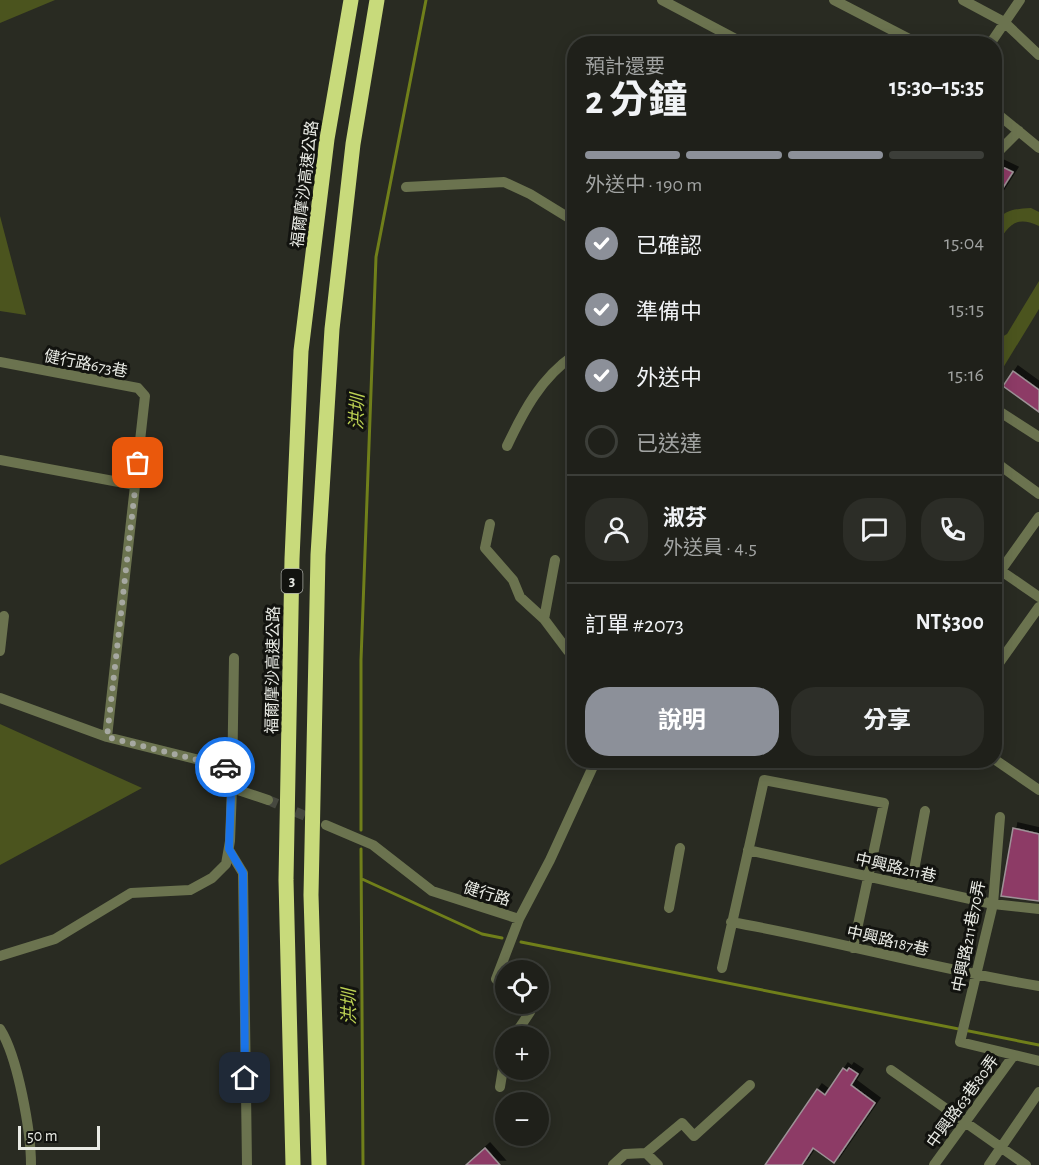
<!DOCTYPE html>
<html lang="zh-TW">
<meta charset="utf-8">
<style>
:root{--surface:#1f201a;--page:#2c2d27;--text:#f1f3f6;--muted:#a1a3a2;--line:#3c3e39;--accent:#8c9099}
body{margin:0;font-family:"Alegreya Sans","Noto Sans TC",sans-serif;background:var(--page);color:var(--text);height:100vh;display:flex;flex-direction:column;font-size:22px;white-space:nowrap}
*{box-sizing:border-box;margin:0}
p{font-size:20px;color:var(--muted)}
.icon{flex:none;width:33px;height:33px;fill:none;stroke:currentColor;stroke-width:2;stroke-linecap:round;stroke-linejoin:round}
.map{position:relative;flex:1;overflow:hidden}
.details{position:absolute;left:567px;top:36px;width:435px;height:732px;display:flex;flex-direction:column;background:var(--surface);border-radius:24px;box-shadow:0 3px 15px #0003,0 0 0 2px var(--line)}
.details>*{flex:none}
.controls{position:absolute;left:495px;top:960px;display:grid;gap:12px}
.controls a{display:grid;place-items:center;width:54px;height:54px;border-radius:50%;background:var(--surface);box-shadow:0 3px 15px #0003,0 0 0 2px var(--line);font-size:30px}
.scale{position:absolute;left:18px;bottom:15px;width:82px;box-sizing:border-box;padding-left:6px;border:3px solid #e9ebe5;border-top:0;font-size:16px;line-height:21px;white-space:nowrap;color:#e9ebe5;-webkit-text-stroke:4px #12130f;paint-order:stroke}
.pin{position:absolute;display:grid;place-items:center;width:51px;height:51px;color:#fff;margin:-26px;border-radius:12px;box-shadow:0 3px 9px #0006}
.courier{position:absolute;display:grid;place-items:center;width:60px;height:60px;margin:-30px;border:4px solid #1a73e8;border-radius:50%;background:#fff;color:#222;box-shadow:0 2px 8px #0007}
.summary em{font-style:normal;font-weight:700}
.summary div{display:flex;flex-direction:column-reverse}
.summary{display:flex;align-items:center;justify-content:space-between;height:102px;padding:0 18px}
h1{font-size:39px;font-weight:700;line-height:45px}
.bar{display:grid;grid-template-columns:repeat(4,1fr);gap:9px 6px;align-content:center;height:72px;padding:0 18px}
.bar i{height:8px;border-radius:4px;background:var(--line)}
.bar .current{background:var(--accent)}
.bar p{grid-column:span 4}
.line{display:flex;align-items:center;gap:15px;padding:0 18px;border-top:2px solid var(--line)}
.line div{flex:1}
.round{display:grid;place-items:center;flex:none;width:63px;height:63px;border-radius:24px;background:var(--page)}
ol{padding:0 18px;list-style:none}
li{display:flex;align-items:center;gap:18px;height:66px}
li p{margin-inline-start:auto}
li .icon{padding:6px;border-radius:50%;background:var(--accent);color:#fff;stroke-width:4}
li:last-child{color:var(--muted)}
li i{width:33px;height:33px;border:3px solid var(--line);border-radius:50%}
.cta{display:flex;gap:12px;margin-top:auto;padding:12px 18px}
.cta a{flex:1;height:69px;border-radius:24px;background:var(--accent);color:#fff;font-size:24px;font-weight:700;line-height:69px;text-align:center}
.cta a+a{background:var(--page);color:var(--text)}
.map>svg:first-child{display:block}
</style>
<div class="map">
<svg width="1039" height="1165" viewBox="0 0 1039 1165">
<defs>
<filter id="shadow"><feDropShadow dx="5" dy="-5" stdDeviation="0" flood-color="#0009"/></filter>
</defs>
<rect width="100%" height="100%" fill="#292b22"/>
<!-- green -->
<path fill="#4b541e" d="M0 0H55L0 23Z
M1031 208 1039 212V226C1014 214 1008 227 995 247 994 217 1000 209 1031 208Z
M0 216 26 315 0 311Z
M1039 281V309L995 381 997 356 995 355V341L1007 334Z
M0 724 142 788 0 865Z"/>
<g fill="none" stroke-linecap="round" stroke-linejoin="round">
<!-- stream -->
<path stroke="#707f1a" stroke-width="3" d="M361 830V660L376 257 426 0
M361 849 363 1165
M362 879 482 934 502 938
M521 942 1039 1045"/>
</g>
<!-- building -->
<path fill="#8d3b66" stroke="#9e9297" stroke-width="1.5" filter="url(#shadow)" d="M994 163 1013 172 994 202Z
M1013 371 1039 390V412L1003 386Z
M1013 828 1039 834V901L1001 896Z
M843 1068 847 1071 849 1068 858 1074 851 1085 875 1103 834 1163 813 1148 802 1165H765L817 1089 825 1095Z
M485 1148 500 1165H466Z"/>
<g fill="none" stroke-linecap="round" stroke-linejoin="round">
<!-- minor-tunnel -->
<path stroke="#46483f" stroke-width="10" stroke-dasharray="10 5" stroke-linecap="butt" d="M268 800 317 821"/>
<!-- minor -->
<path stroke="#6b734f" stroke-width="10" d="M662 0 745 44
M834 0 919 44
M963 0 1004 22 1039 55
M990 44 1020 0
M994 111 1039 148
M994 156 1019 131
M406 187 504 182 530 194 574 221
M0 362 138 388 145 396 107 737
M994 408 1039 437
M507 446C524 410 541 378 574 355
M0 460 135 485
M994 461 1039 494
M490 524 485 548 513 580 520 597 544 619 568 651 574 652
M994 566 1039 597
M994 580 1039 517
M544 619 555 560
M0 651 4 616
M234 658 232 788 268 800
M994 670 1039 607
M0 698 107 737 232 768
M994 759 1039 790
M1000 817 993 904 960 1042 1039 1061
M326 825 373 845 432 891 519 919 550 860 596 760
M229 850 243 873 247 1165
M748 850 993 904 1039 909
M911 886 925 811
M669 908 680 848
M731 922C834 940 935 969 1039 986
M0 956 55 939 131 893 190 890 212 878 226 864 230 841 232 788
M722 968 764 780 884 803 853 948
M506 988 496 979 519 919
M0 1029C18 1057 31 1132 31 1165
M514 1036 530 1012 521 1004
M891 1070 1026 1165
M500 1087 506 1050
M646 1153 682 1123 694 1136 750 1085
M613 1165 625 1154 646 1153 658 1165
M934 1165 1014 1055
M989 1165 1039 1092"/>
<!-- highway -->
<path stroke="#c8da7b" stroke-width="15" d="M293 1165 286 880 292 559 301 351 327 139 351 0
M319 1165 311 895 318 555 332 329 353 144 377 0"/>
</g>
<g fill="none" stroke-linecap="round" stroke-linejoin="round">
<!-- done -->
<path stroke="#a6a8a1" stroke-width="6" stroke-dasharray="0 10.8" d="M138 463 107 737 225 767"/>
<!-- route -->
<path stroke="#1a73e8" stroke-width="8" d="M225 767 232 768 229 849 243 873 245 1078"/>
</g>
<g text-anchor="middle" stroke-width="6" stroke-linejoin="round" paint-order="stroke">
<!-- shield labels -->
<rect fill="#12130f" stroke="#a8aaa5" stroke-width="1.5" x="281.5" y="569" width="21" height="24" rx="4.5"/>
<g font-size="15" font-weight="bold" fill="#e9ebe5">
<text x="292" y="586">3</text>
</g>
<!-- street labels -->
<g font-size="16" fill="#e9ebe5" stroke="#12130f">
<text transform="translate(304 184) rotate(-83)" y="6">福爾摩沙高速公路</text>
<text transform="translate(86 363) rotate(11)" y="6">健行路673巷</text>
<text transform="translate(272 670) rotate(-89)" y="6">福爾摩沙高速公路</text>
<text transform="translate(896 867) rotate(13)" y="6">中興路211巷</text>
<text transform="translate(487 893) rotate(17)" y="6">健行路</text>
<text transform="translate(968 936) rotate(-79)" y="6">中興路211巷70弄</text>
<text transform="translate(888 940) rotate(13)" y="6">中興路187巷</text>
<text transform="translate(962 1101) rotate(-54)" y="6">中興路63巷80弄</text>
</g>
<!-- water labels -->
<g font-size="18" font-style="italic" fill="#bcd153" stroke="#12130f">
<text transform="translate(357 412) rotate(-88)" y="6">洪圳</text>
<text transform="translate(349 1007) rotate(-90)" y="6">洪圳</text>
</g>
</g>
</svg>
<div class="controls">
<a><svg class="icon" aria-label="locate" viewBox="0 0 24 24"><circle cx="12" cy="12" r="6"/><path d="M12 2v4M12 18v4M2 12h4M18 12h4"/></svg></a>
<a>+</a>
<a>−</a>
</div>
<div class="scale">50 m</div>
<div class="pin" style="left:138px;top:463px;background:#ea580c"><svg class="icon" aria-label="bag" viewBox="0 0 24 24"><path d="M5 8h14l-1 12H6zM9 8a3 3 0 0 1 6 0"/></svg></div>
<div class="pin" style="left:245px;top:1078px;background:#1f2937"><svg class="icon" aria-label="home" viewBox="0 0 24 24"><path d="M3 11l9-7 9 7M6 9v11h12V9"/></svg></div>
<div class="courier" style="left:225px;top:767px"><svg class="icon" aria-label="car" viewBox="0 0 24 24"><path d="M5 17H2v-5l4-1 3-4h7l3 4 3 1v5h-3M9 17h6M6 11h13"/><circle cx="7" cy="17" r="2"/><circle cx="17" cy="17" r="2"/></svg></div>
<section class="details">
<div class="summary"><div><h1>2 分鐘</h1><p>預計還要</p></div><em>15:30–15:35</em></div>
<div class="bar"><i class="current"></i><i class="current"></i><i class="current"></i><i></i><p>外送中 · 190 m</p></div>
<ol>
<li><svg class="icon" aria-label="check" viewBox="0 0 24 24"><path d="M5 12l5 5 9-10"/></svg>已確認<p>15:04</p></li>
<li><svg class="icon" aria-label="check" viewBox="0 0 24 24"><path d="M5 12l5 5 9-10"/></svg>準備中<p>15:15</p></li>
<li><svg class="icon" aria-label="check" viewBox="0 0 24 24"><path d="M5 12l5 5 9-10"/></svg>外送中<p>15:16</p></li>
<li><i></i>已送達</li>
</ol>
<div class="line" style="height:108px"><a class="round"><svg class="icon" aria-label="person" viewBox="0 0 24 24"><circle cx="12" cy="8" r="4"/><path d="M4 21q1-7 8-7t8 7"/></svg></a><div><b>淑芬</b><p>外送員 · 4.5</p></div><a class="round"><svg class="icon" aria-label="chat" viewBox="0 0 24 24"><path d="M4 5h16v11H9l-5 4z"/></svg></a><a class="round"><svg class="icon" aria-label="phone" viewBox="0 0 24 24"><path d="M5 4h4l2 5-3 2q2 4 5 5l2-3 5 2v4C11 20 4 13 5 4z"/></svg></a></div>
<div class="line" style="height:78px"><div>訂單 #2073</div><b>NT$300</b></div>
<div class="cta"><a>說明</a><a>分享</a></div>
</section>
</div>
